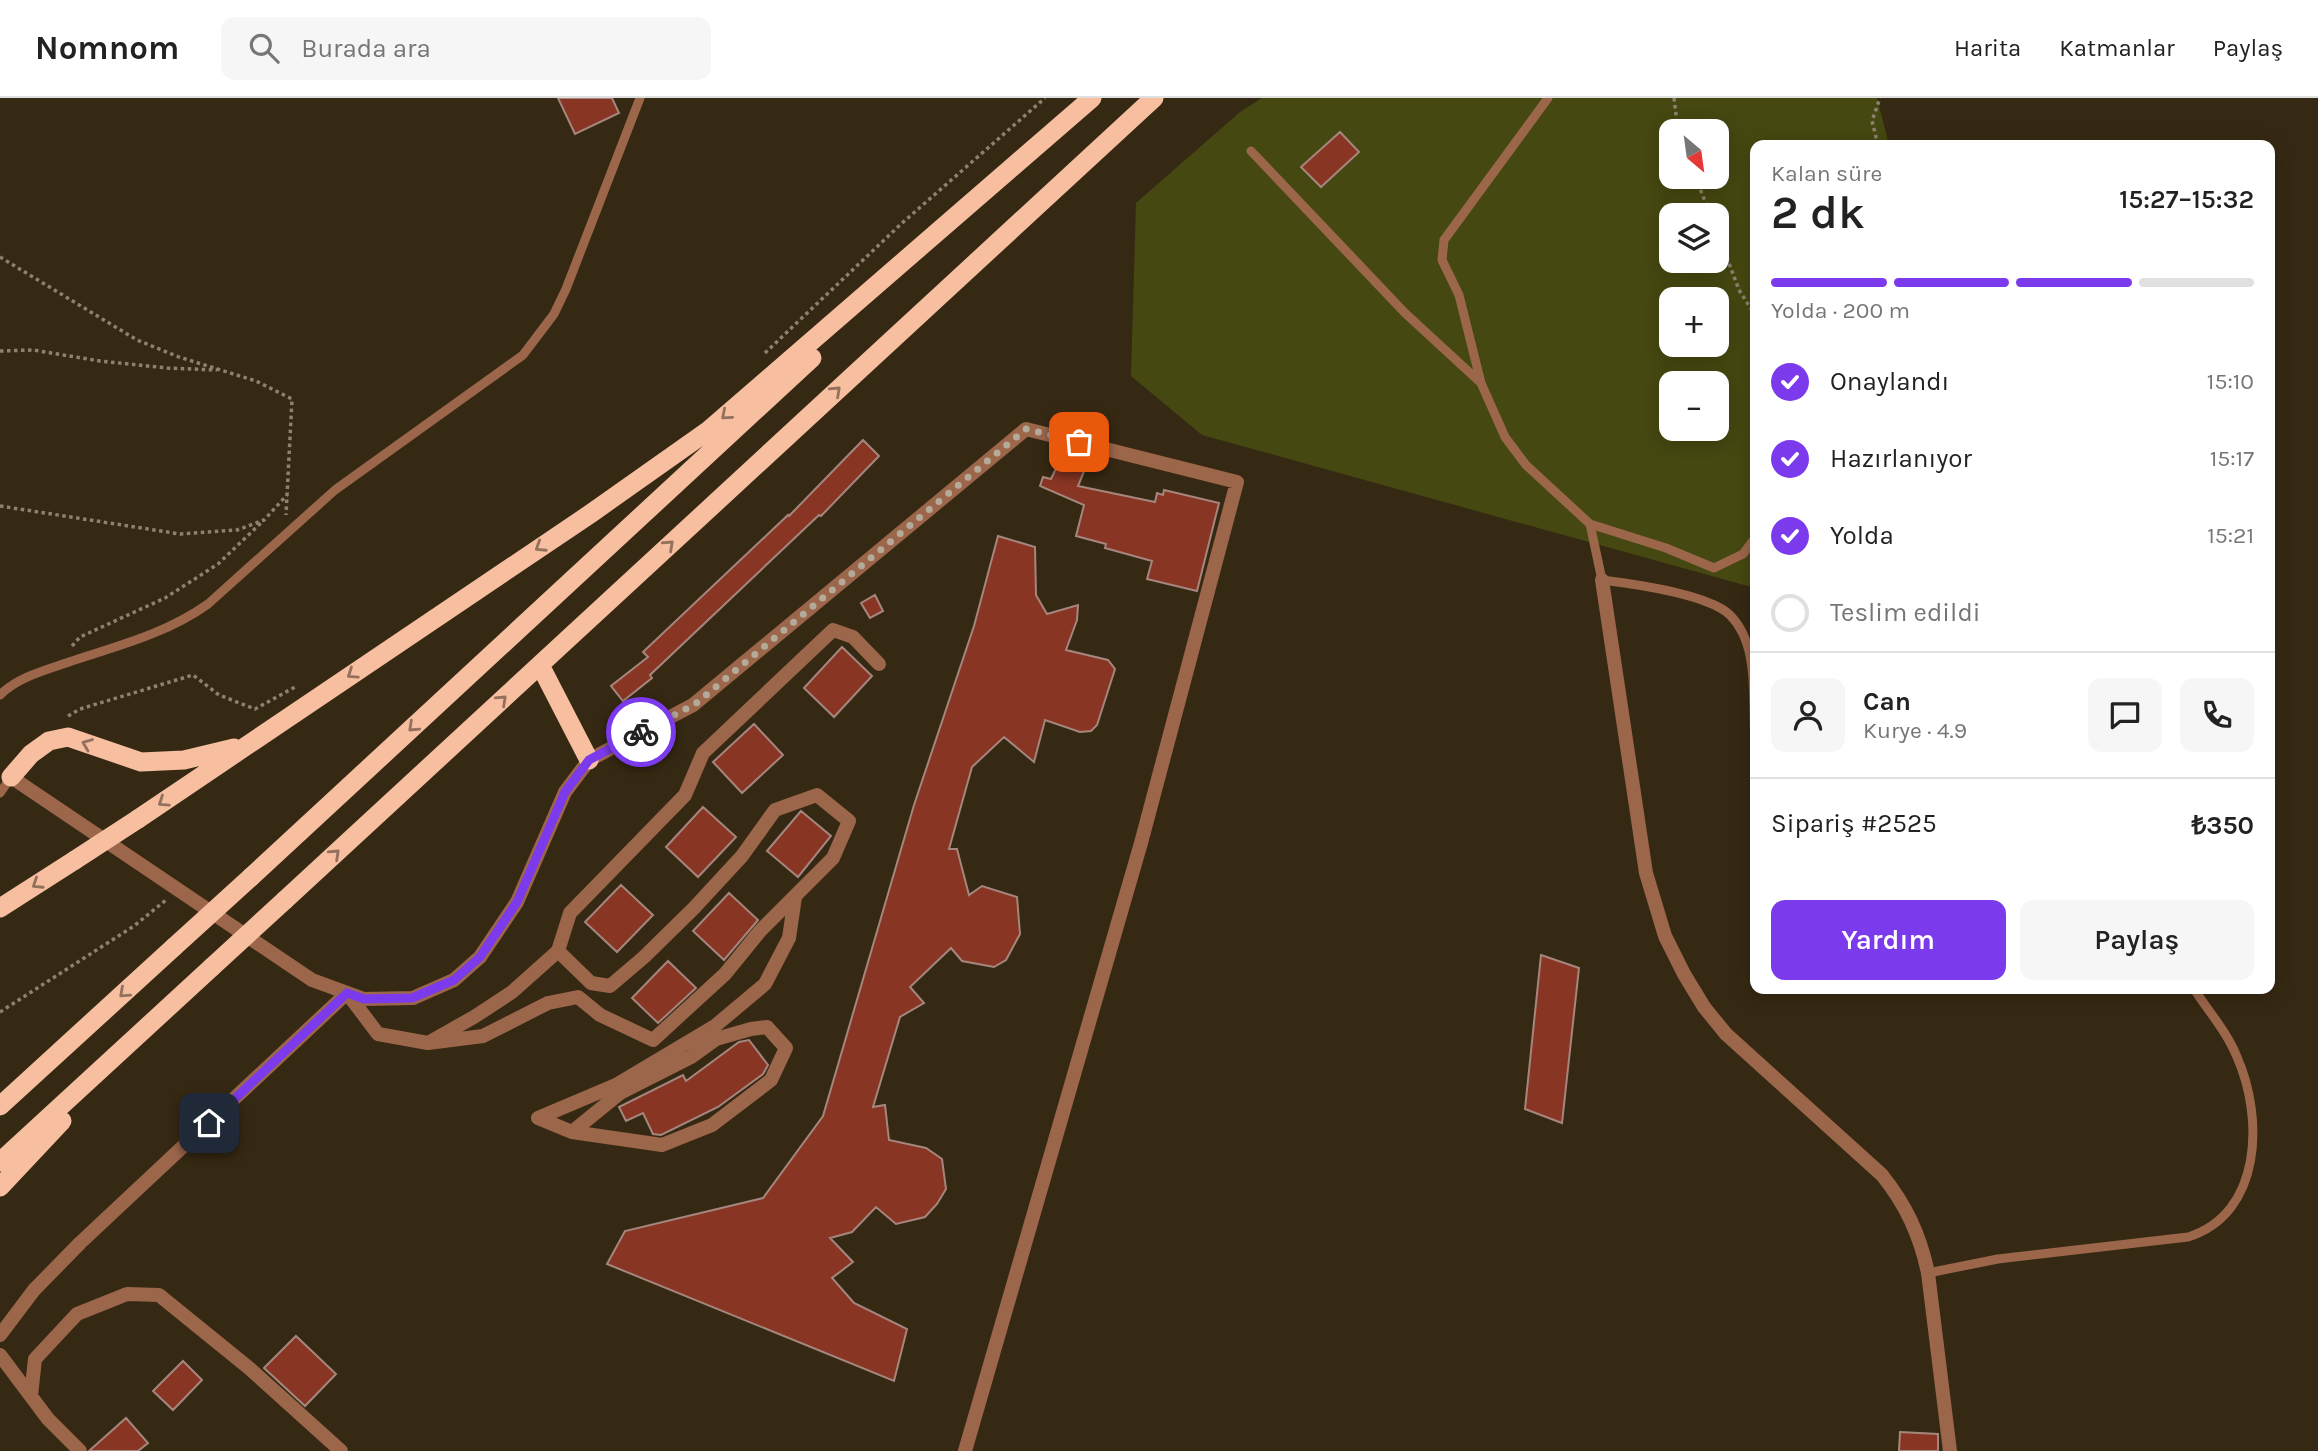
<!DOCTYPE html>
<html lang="tr">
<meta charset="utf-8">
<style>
:root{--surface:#fff;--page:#f6f6f6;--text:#222;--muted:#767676;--line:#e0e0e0;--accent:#7c3aed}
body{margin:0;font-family:Karla,sans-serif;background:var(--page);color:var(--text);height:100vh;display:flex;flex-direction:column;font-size:26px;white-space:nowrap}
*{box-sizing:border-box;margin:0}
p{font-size:23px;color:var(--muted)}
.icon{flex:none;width:38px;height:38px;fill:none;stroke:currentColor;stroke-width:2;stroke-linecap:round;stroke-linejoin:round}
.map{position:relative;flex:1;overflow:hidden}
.details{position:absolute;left:1750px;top:42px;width:525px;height:854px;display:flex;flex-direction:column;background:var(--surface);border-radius:14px;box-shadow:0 4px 18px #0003}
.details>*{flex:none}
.needle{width:46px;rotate:151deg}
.fabs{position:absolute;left:1659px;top:21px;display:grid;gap:14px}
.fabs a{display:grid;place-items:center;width:70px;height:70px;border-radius:14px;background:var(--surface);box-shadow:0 4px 18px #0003;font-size:35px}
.pin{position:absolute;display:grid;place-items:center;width:60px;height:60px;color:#fff;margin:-30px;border-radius:14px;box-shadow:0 4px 10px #0006}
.courier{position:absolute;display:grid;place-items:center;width:70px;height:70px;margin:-35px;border:5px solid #7c3aed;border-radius:50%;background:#fff;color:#222;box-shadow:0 2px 9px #0007}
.overview em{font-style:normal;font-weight:600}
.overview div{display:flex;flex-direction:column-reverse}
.overview{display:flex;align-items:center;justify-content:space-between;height:119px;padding:0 21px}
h1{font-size:46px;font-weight:600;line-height:52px}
.bar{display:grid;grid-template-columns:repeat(4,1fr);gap:10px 7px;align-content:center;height:84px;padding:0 21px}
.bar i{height:9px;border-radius:5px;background:var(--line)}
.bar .selected{background:var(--accent)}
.bar p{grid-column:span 4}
.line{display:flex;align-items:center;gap:18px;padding:0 21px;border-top:2px solid var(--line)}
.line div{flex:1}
.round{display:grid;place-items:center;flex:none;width:74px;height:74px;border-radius:14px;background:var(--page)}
ol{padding:0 21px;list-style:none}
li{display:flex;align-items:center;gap:21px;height:77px}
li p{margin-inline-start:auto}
li .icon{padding:7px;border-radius:50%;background:var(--accent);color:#fff;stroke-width:4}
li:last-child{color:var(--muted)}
li i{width:38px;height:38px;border:4px solid var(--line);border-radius:50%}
.action{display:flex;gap:14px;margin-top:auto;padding:14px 21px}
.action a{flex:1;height:80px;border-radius:14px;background:var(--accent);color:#fff;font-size:28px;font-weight:600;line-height:80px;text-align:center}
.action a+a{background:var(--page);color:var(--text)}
header{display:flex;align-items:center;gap:42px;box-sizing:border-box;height:98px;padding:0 35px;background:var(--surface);border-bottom:2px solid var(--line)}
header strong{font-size:33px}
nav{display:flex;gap:38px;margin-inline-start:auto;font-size:24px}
.search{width:490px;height:63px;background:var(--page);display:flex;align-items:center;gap:18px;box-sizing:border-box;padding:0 24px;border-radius:14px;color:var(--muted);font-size:26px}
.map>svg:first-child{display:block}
</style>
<header>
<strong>Nomnom</strong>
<div class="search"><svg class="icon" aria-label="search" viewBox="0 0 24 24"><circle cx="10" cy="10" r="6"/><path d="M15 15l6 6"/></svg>Burada ara</div>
<nav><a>Harita</a><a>Katmanlar</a><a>Paylaş</a></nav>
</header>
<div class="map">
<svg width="2318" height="1353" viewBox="0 0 2318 1353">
<rect width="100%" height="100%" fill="#362913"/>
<!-- green -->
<path fill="#464811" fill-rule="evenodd" d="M1262 0H1877L1889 47H1755V490L1202 337 1131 278 1136 105 1240 14ZM1671 33H1717V79H1671ZM1671 117H1717V163H1671ZM1671 201H1717V247H1671ZM1671 285H1717V331H1671Z"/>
<!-- building -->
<path fill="#883523" stroke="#a5867e" stroke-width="2" d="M558 0H612L619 15 575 36Z
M1340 34 1359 54 1321 89 1301 69Z
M863 342 879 358 821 418 819 417 650 577 652 580 623 603 611 588 648 559 643 554 788 417 789 418Z
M1061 360 1085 371 1078 388 1155 404 1157 395 1163 397 1164 392 1219 405 1197 493 1147 481 1152 463 1105 450 1106 446 1076 438 1084 407 1040 388 1043 379 1051 381Z
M998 438 1035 449 1036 497 1047 516 1078 507 1077 522 1066 552 1108 562 1115 571 1097 627 1091 633 1080 634 1045 622 1034 664 1004 639 972 669 949 751H957L969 797 982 788 1017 799 1020 836 1006 862 994 869 962 863 951 850 910 889 924 905 900 919 873 1009 885 1007 889 1042 926 1050 942 1061 946 1091 937 1106 925 1119 896 1126 876 1109 852 1134 830 1140 853 1164 832 1180 854 1205 907 1231 894 1283 607 1166 625 1133 763 1100 823 1018 914 707 974 528Z
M875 497 883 513 870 520 861 505Z
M842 549 872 578 834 619 804 590Z
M754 626 783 657 742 695 713 664Z
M703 709 736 739 698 779 666 749Z
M801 713 831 738 798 779 767 753Z
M621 787 653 817 617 854 585 824Z
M729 795 758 822 724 862 693 833Z
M1541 857 1579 870 1562 1025 1525 1011Z
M668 863 696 890 658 925 632 900Z
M749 942 768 967 763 976 718 1009 661 1037 653 1036 643 1015 626 1023 619 1009 683 977 686 983 739 944Z
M296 1238 336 1276 305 1308 264 1270Z
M183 1263 202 1282 173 1312 153 1293Z
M126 1320 148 1345 138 1353H89Z
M1900 1334 1938 1336V1353H1899Z"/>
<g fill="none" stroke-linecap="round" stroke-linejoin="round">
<!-- path -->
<path stroke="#8d8270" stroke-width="3.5" stroke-dasharray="3.5 3.5" stroke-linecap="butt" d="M1674 0 1678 33
M1878 47 1872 23 1880 0
M1695 79 1711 117
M1717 133 1739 192 1755 217
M0 159 137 242 179 259 256 283 292 301 286 417
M0 253 33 252 100 263 167 270 217 272
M765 255 901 126 1045 0
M0 408 180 436 237 432 264 422 287 397
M72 548 80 539 165 500 218 466 262 424
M68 618 80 611 193 577 219 597 255 611 295 589
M0 914 134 828 166 802"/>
<!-- service -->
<path stroke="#9c664b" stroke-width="9" d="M1548 0 1444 142 1442 162 1459 197 1481 285 1505 339 1526 367 1590 426 1602 482C1635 486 1693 494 1722 511 1734 518 1743 533 1747 546 1756 573 1753 613 1755 643
M1251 53 1405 215 1481 285
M1590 426 1666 450 1714 470 1743 456 1755 440
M0 597C18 579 46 572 69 564 117 548 166 536 208 506L335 392 523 257 554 216 566 191 640 0
M0 695 11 679
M1928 1175 1998 1161 2188 1139C2262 1116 2264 1020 2237 959 2227 934 2209 914 2194 891"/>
<!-- minor -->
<path stroke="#9c664b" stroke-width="14" d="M1602 482 1646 775 1665 838 1684 876 1704 909 1726 936 1882 1077C1906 1107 1920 1137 1928 1175L1950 1353
M11 679 312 882 364 901 413 900 454 882 480 859 517 804 565 694 589 662 693 607 1026 331 1237 384 1141 745 965 1353
M558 853 570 815 685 697 703 655 833 532 853 539 879 566
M572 1034 620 995 691 959 716 941 751 931 767 929 786 950 771 982 712 1027 662 1047 572 1034 538 1020 616 987 715 928 765 886 789 840 795 799
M0 1237 34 1192 80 1145 347 895 378 936 428 945 483 938 548 905 578 899 600 917 653 942 725 876 760 833 833 760 849 723 817 697 775 712 742 758 694 810 644 859 610 888 591 885 558 853 512 894 474 919 428 945
M0 1257 48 1321 80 1353
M31 1298 35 1261 77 1216 127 1196 159 1197 249 1270 341 1353"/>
<!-- trunk -->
<path stroke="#f7bea0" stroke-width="19" d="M540 567 589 662
M11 679 31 656 49 643 68 639 141 664 184 662 234 650
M138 721 593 414 709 332 1092 0
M251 779 812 260
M285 802 1154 0
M0 810 75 762
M0 1008 174 849
M0 1064 212 869
M0 1089 62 1023"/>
<!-- trunk-bridge -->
<path stroke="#f7bea0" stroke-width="19" d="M75 762 138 721
M174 849 251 779
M212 869 285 802"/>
</g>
<!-- one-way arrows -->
<defs><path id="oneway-chevron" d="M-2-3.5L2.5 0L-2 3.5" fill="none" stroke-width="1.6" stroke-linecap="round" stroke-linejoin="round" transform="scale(1.75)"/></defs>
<g stroke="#93715c">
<use href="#oneway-chevron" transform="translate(836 293) rotate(-43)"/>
<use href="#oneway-chevron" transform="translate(726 317) rotate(139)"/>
<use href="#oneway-chevron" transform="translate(669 447) rotate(-43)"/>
<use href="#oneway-chevron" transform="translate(540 449) rotate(147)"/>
<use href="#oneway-chevron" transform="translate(352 576) rotate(146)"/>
<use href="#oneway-chevron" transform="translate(502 602) rotate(-43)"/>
<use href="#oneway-chevron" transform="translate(413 629) rotate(137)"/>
<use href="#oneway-chevron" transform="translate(87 646) rotate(-159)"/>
<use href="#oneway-chevron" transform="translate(163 704) rotate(146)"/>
<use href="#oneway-chevron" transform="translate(335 756) rotate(-43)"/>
<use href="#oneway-chevron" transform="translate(37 786) rotate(147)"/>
<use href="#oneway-chevron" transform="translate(124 895) rotate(138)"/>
</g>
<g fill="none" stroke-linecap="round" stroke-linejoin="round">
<!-- done -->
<path stroke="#b4aa9a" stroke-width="7" stroke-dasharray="0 12.6" d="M641 634 694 607 1026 331 1079 344"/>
<!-- route -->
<path stroke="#7c3aed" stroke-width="9" d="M209 1025 347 895 364 901 412 900 454 882 480 859 517 804 565 694 589 662 641 634"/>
</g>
</svg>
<div class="fabs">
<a><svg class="needle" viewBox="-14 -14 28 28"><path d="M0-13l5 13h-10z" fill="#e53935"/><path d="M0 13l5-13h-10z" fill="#767676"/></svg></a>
<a><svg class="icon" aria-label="layers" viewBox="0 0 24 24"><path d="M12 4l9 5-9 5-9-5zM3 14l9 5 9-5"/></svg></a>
<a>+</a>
<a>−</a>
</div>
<div class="pin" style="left:1079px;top:344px;background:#ea580c"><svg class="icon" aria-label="bag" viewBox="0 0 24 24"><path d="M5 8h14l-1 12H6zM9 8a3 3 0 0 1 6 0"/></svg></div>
<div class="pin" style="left:209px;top:1025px;background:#1f2937"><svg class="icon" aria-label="home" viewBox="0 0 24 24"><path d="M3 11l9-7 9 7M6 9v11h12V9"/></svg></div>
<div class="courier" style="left:641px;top:634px"><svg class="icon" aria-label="bike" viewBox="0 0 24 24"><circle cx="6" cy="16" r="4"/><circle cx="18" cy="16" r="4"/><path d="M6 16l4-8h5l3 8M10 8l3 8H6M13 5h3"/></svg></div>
<section class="details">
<div class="overview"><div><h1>2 dk</h1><p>Kalan süre</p></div><em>15:27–15:32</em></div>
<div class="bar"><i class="selected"></i><i class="selected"></i><i class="selected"></i><i></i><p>Yolda · 200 m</p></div>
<ol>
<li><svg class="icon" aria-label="check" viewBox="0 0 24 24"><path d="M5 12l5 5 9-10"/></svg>Onaylandı<p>15:10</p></li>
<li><svg class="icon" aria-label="check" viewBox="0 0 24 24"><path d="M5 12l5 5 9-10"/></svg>Hazırlanıyor<p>15:17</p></li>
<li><svg class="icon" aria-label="check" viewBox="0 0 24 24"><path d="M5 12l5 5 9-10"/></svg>Yolda<p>15:21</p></li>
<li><i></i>Teslim edildi</li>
</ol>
<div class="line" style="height:126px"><a class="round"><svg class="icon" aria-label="person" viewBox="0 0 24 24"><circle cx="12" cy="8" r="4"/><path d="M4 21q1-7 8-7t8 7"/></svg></a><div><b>Can</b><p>Kurye · 4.9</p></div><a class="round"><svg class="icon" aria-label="chat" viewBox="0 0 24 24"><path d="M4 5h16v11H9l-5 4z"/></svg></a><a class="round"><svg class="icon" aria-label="phone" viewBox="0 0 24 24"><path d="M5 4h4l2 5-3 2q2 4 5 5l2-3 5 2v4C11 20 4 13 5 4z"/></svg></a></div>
<div class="line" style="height:91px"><div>Sipariş #2525</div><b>₺350</b></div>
<div class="action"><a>Yardım</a><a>Paylaş</a></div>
</section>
</div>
